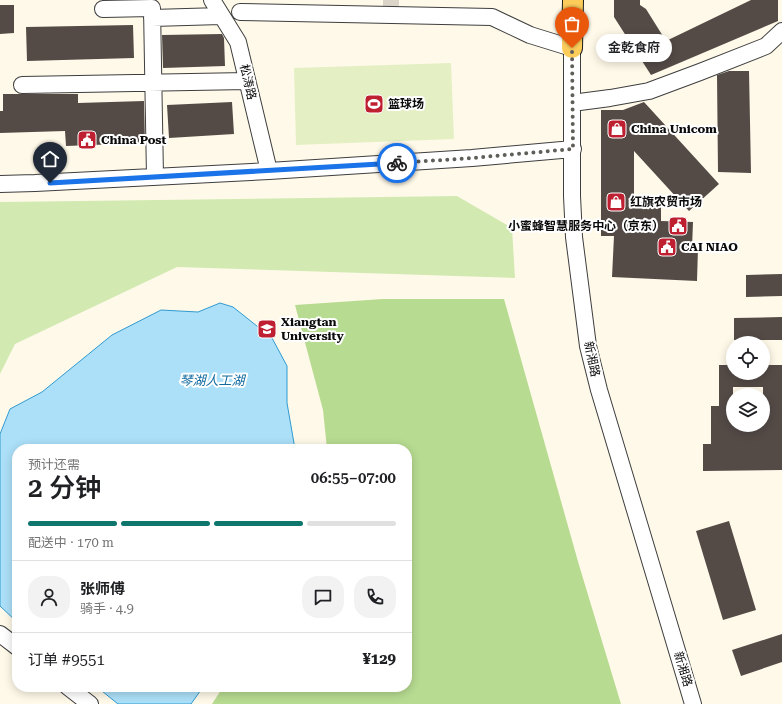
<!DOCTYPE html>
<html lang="zh">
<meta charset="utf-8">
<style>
:root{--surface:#fff;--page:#f2f2f2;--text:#202124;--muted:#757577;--line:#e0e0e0;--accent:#0f766e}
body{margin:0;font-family:"Roboto Serif","Noto Sans SC",serif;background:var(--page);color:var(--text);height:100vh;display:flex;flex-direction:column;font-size:15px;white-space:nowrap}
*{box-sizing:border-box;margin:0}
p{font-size:13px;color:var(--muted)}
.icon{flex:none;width:22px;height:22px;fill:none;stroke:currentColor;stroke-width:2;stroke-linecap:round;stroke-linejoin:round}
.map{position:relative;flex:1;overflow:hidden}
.panel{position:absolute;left:12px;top:444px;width:400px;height:248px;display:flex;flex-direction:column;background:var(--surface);border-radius:16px;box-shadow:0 2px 10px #0003}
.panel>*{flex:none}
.tools{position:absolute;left:726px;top:336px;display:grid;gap:8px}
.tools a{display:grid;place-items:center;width:44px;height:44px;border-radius:50%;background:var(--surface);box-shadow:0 2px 10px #0003;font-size:20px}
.pin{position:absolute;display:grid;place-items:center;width:34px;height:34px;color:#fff;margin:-41px -17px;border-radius:50% 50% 50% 0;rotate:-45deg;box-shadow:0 0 4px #0007}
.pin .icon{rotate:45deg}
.courier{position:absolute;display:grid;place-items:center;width:40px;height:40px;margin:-20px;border:3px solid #1a73e8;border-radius:50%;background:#fff;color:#222;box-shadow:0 1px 5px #0007}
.bubble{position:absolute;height:28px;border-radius:14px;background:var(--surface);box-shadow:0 2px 10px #0003;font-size:13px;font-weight:600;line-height:28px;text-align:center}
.overview em{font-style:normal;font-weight:600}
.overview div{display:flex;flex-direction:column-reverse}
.overview{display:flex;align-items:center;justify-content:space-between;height:68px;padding:0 16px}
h1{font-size:26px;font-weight:600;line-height:30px}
.bar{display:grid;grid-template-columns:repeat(4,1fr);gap:6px 4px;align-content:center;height:48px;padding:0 16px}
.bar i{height:5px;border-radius:3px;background:var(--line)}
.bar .current{background:var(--accent)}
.bar p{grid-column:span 4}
.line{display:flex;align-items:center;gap:10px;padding:0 16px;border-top:1px solid var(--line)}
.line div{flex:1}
.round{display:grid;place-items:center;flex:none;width:42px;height:42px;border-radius:16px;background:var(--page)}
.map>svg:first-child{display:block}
</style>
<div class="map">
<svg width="782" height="704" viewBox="0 0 782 704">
<rect width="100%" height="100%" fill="#fff9e9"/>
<!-- green -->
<path fill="#d2eab2" d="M457 196 512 228 515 278 177 267 15 344 0 374V202Z"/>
<!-- forest -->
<path fill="#b7db91" d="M383 299H504L579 565 621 704H212L223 687H407V449H327L323 410 295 305Z"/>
<!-- pitch -->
<path fill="#e4f0c4" d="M451 63 454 139 296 145 294 68Z"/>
<!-- water -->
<path fill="#ace0f8" stroke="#319ad0" d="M220 303 233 307 272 338 287 366V403L295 449H17V622L0 606V434L10 409 42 392 112 335 161 310 198 312Z
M97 687H203L191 704H118Z"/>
<!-- building -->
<path fill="#544b47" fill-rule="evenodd" d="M614 0H640V5L646 9 666 41 751 0H778V21L651 75 614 17Z
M0 5H14V33L0 34Z
M133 25 134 58 27 61 26 27Z
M222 34 224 38 225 66 163 68 162 35Z
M729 71H749L751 173 718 172 717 75Z
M3 94H78V103L144 101 145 143 66 146 65 131 0 133V111H3Z
M232 102 234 134 169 138 167 105Z
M644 102 719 184 689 211 634 151V202H661V221L693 222 692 248H698L697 281 612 277 614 236H601V110H623Z
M782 274V296L746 297V275Z
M782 317V340H734V318Z
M719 365H733V373H763V365H782V470L703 471V444H711V406H719ZM733 387H763V425H733Z
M729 521 756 610 723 620 696 531Z
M782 634V662L741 676 732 650Z"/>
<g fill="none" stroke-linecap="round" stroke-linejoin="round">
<!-- minor-tunnel -->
<path stroke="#dad5c8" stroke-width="16" stroke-dasharray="16 8" stroke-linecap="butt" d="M391 0V15"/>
<!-- minor casing -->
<g stroke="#3e3e3e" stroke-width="18">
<path id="minor" d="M212 0 238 42 269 171
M103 9 152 8 155 177
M240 12 492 17 530 35 572 48V196L574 237 588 346 599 390 693 704
M152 18 221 16
M22 85 247 81
M572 103 610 98 649 91 700 72 766 46 782 31
M0 184 35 183 269 171 472 158 573 149
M0 634 17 647
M68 687 90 704"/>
</g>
<!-- major casing -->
<g stroke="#1c1c1c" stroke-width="22">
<path id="major" d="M572 48 573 0"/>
</g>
<!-- minor -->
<use href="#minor" stroke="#fff" stroke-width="16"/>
<!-- major -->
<use href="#major" stroke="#fccc5b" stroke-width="20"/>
</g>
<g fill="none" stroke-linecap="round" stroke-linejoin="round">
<!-- done -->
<path stroke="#605e59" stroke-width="4" stroke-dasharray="0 7.2" d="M397 163 472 158 573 149 572 48"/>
<!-- route -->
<path stroke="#1a73e8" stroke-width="5" d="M50 183 397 163"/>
</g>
<!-- icons -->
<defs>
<g id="stadium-square" transform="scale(1)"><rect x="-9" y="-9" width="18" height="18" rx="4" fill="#be2031" stroke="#fff"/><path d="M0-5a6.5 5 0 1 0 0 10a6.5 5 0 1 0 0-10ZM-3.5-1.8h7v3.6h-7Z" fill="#fff"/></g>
<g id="shop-square" transform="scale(1)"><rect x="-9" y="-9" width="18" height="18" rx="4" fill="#be2031" stroke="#fff"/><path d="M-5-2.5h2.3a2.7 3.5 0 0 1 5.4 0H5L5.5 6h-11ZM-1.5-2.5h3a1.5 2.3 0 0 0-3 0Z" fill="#fff"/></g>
<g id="civic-square" transform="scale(1)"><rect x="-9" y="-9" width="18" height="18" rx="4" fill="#be2031" stroke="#fff"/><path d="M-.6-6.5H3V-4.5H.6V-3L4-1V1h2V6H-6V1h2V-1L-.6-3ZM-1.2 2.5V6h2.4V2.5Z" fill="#fff"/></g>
<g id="university-square" transform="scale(1)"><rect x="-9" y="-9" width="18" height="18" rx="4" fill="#be2031" stroke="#fff"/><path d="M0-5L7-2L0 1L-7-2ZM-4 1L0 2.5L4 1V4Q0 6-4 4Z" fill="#fff"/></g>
</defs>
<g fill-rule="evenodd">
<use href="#stadium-square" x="374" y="104"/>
<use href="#shop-square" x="617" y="129"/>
<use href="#civic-square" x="87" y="140"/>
<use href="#shop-square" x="616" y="202"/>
<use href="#civic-square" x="678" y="226"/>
<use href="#civic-square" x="667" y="247"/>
<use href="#university-square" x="267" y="329"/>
</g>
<g text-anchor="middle" stroke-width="4" stroke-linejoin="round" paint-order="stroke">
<!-- street labels -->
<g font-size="12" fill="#0b0b0b" stroke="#fff">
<text transform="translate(248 82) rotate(77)" y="4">松涛路</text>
<text transform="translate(592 359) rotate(78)" y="4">新湘路</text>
<text transform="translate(683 669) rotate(73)" y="4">新湘路</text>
</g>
<!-- poi labels -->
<g font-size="12" font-weight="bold" fill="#0b0b0b" stroke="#fff" text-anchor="start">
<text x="388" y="108">篮球场</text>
<text x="631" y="133">China Unicom</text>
<text x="101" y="144">China Post</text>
<text x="630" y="206">红旗农贸市场</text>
<text x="664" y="230" text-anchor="end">小蜜蜂智慧服务中心（京东）</text>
<text x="681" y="251">CAI NIAO</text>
<text x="281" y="326">Xiangtan<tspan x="281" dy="14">University</tspan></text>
</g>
<!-- water labels -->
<g font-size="13" font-style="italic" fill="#126a9f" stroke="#fff">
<text x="212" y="385">琴湖人工湖</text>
</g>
</g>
</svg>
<div class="tools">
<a><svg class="icon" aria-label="locate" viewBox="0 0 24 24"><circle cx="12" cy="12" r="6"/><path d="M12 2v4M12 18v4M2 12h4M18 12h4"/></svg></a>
<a><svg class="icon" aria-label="layers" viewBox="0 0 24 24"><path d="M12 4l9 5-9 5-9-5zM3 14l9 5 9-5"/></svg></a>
</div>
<div class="pin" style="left:572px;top:48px;background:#ea580c"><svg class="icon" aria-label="bag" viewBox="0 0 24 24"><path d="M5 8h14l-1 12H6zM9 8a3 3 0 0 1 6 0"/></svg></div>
<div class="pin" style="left:50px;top:183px;background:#1f2937"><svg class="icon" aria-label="home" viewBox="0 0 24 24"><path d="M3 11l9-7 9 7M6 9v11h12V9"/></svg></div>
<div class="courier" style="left:397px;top:163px"><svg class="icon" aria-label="bike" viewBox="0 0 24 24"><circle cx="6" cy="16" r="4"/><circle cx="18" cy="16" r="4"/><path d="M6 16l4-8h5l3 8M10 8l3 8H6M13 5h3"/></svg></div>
<div class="bubble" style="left:596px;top:34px;width:76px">金乾食府</div>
<section class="panel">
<div class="overview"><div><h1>2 分钟</h1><p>预计还需</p></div><em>06:55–07:00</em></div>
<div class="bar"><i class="current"></i><i class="current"></i><i class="current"></i><i></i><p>配送中 · 170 m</p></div>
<div class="line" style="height:72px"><a class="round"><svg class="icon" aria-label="person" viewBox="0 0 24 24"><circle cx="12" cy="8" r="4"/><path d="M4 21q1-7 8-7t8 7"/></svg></a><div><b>张师傅</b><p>骑手 · 4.9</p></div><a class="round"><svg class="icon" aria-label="chat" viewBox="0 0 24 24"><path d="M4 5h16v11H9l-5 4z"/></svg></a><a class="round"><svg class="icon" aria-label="phone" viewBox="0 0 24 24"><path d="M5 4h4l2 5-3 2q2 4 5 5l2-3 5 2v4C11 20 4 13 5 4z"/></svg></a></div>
<div class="line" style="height:52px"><div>订单 #9551</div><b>¥129</b></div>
</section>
</div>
